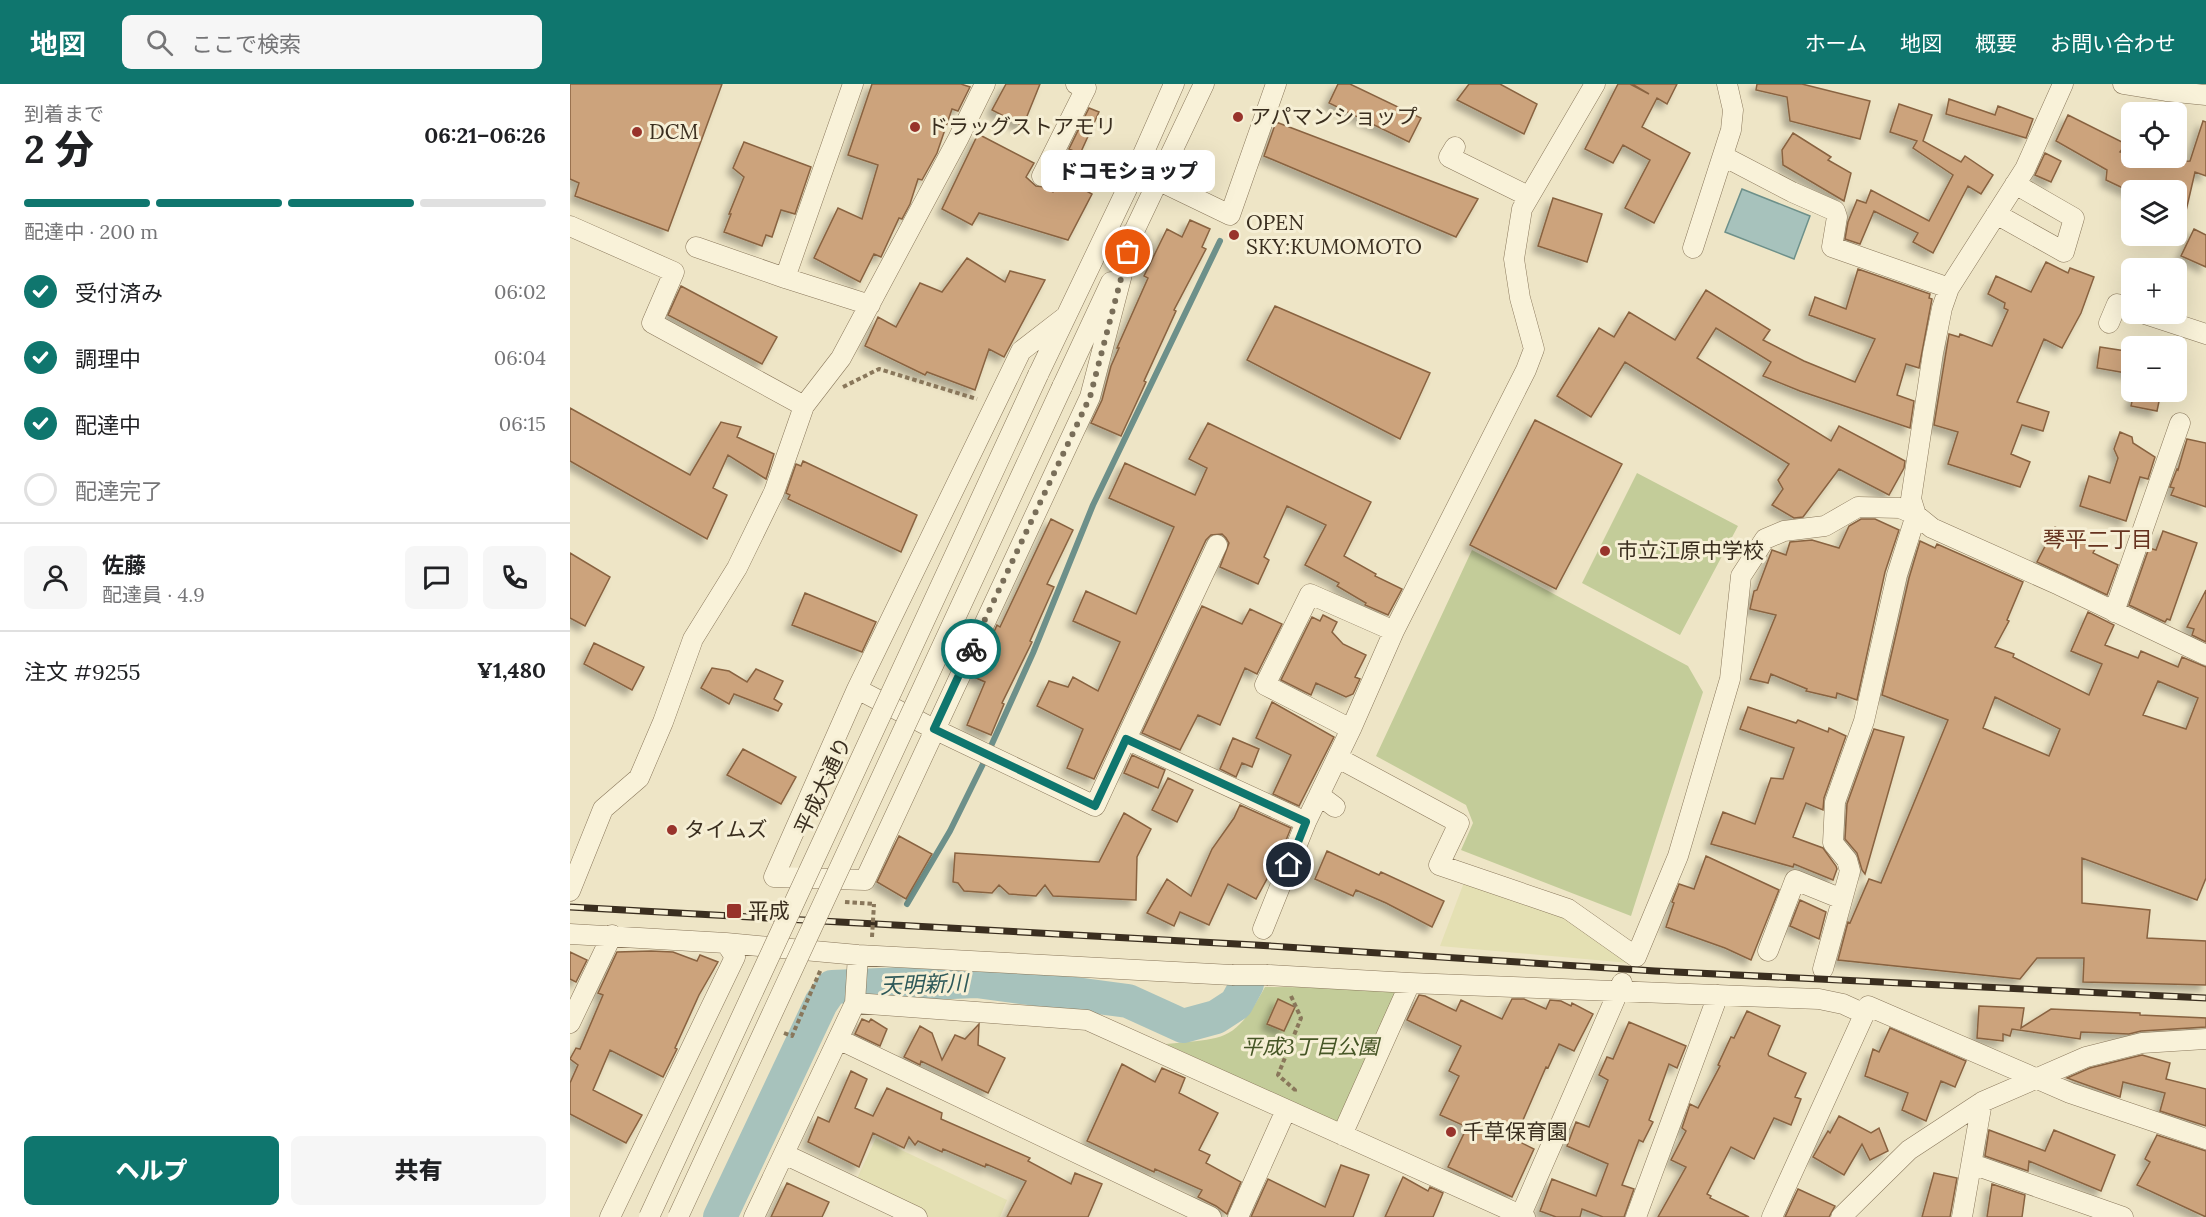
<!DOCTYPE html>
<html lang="ja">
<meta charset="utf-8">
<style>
:root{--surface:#fff;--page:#f6f6f6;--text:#202124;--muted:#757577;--line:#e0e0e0;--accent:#0f766e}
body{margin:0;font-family:Lora,"Noto Sans JP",serif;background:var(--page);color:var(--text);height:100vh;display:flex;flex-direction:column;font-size:22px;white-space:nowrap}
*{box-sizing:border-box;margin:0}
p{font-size:20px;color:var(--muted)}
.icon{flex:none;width:33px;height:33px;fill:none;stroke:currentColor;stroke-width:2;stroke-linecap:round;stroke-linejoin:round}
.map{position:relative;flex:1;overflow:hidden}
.sheet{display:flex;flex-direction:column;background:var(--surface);width:570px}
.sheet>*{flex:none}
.controls{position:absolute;left:1551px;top:18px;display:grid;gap:12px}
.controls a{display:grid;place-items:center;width:66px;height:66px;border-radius:9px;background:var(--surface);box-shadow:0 6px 24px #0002;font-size:30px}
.pin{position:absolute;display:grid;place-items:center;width:51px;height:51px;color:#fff;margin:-26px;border:3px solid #fff;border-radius:50%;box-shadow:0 2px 6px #0007}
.courier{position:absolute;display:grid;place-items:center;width:60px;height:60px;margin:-30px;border:4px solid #0f766e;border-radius:50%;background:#fff;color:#222;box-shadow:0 2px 8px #0007}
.bubble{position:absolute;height:42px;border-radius:9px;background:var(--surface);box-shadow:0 6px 24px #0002;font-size:20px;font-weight:800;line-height:42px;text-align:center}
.summary em{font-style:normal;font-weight:800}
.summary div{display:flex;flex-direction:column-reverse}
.summary{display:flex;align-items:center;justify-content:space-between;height:102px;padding:0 24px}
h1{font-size:39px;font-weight:800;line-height:45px}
.bar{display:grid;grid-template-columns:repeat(4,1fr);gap:9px 6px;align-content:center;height:72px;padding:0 24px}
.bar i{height:8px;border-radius:4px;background:var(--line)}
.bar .active{background:var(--accent)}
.bar p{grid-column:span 4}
.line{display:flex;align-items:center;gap:15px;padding:0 24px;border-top:2px solid var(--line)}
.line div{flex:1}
.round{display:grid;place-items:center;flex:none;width:63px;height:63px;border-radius:9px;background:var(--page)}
ol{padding:0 24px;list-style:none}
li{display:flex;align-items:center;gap:18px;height:66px}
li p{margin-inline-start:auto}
li .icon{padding:6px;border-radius:50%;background:var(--accent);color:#fff;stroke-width:4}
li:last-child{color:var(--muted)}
li i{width:33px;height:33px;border:3px solid var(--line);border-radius:50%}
.primary-button{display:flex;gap:12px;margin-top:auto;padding:12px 24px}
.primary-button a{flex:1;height:69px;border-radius:9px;background:var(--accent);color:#fff;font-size:24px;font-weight:800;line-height:69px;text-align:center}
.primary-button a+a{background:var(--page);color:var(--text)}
header{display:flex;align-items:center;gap:36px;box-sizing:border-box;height:84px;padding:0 30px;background:var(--accent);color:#fff}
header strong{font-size:28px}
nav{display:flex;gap:33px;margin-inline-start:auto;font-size:21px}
.search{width:420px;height:54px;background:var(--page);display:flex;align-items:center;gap:15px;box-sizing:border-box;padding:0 21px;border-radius:9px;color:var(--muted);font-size:22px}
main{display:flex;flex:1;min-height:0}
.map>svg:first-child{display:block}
</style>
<header>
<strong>地図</strong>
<div class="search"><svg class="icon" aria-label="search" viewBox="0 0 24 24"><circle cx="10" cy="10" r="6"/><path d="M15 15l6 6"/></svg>ここで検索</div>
<nav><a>ホーム</a><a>地図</a><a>概要</a><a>お問い合わせ</a></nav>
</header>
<main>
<section class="sheet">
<div class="summary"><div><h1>2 分</h1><p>到着まで</p></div><em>06:21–06:26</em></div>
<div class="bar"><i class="active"></i><i class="active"></i><i class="active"></i><i></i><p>配達中 · 200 m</p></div>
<ol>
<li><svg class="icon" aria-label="check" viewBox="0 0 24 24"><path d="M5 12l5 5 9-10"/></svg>受付済み<p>06:02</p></li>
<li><svg class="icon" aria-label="check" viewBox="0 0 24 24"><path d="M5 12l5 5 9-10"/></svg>調理中<p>06:04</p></li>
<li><svg class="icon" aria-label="check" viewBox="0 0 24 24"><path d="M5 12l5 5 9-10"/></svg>配達中<p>06:15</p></li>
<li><i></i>配達完了</li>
</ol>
<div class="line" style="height:108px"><a class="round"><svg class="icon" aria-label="person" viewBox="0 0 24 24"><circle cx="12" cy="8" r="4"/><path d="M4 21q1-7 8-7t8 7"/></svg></a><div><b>佐藤</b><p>配達員 · 4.9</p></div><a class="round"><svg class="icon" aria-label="chat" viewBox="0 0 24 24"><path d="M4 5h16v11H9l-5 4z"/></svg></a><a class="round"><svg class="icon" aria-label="phone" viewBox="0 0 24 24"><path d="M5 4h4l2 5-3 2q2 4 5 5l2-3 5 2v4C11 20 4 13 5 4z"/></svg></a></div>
<div class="line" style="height:78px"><div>注文 #9255</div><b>¥1,480</b></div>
<div class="primary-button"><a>ヘルプ</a><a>共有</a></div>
</section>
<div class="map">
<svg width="1636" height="1133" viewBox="0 0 1636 1133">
<defs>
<filter id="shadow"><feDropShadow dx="-5.5" dy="5.5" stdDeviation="3" flood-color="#0004"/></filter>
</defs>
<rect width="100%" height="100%" fill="#eee5c6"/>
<!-- farmland -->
<path fill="#e4e0b3" d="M903 800 996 831 1059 879 870 862 893 801Z
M306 1054 437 1116 430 1133H347L283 1103Z"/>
<!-- green -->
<path fill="#c3cc99" d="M1067 389 1168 442 1110 551 1012 499Z
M902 466 1118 582 1133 608 1061 832 891 766 903 739 896 721 806 672Z
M695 903 825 904 829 912 769 1040 596 960C655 954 664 959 695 903Z"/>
<!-- water -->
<path fill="#a7c2bc" stroke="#6d908a" stroke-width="1.5" d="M1172 105 1240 132 1224 175 1155 148Z"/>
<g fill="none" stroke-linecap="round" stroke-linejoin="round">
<!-- stream -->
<path stroke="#6d908a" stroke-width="6" d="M421 662 463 569 523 421 650 157
M337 820 380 747 413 680"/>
<!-- river -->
<path stroke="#a7c2bc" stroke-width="34" d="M150 1133 251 919 262 903 406 897 558 917 613 942 646 933 666 920 677 900"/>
</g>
<!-- building -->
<path fill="#cca37c" stroke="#896341" stroke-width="1.5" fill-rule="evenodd" filter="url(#shadow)" d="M0 0H152L98 147 5 112 9 99 0 95Z
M302 0H391L400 3 388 27 382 25 367 69 352 96 348 95 340 120 332 135 329 134 311 173 304 170 290 198 244 174 268 124 292 135 308 81 278 71Z
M436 0H470L453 42 422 26Z
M768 0H780L851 34 839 58 759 19Z
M899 0H930L967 20 954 50 887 16Z
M1048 0H1060L1079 10 1062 0H1107L1097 20 1087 14 1072 43 1120 69 1084 139 1055 124 1080 76 1053 61 1043 79 1015 65Z
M1187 0H1232L1300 17 1290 55 1220 37 1217 13 1186 6Z
M1379 15 1425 31 1428 22 1463 35 1456 54 1376 30Z
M1329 20 1362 31 1353 57 1391 78 1395 72 1423 91 1411 110 1398 102 1363 169 1343 158 1348 149 1304 127 1290 160 1275 155 1278 138 1287 116 1296 119 1301 106 1359 137 1383 91 1343 64 1347 57 1320 48Z
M519 24 529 28 510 70 499 65Z
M1498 31 1556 60 1550 68 1582 79 1620 77 1633 37 1636 38V92L1625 88 1613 140 1606 139V106H1557L1536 96 1537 86 1486 57Z
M706 38 819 81 908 115 886 153 694 72Z
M1223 49 1261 73 1258 76 1281 89 1274 117 1213 81 1212 66Z
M408 50 464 79 456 93 466 102 475 103 483 108 491 93 522 110 498 156 409 129 402 141 372 125Z
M174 58 241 83 225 130 211 126 202 153 196 151 192 162 154 148 161 130H159L174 93 163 84Z
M1475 69 1491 77 1481 98 1465 91Z
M983 114 1032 130 1017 178 968 162Z
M620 136 640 145 632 163 636 165 604 226 606 227 574 297 576 298 551 352 521 339 532 316 541 282 549 264H547L578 194 574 192 597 145 612 153Z
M1624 145 1636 151V183L1611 172Z
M397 174 435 198 440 187 475 196 434 273 419 265 405 306 357 288 355 291 295 262 308 233 326 243 350 199 372 208Z
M1476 178 1498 189 1500 184 1524 193 1511 229 1492 264 1474 255 1447 318 1479 328 1473 347 1452 341 1441 370 1460 378 1450 403 1378 380 1388 348 1364 341 1379 250 1389 253 1390 250 1422 262 1438 226 1434 224 1435 219 1418 210 1426 192 1461 208Z
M1288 185 1360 210 1359 214 1362 215 1349 284 1336 280 1327 311 1344 317 1340 344 1230 307 1193 292 1201 278 1146 244 1127 274 1261 357 1269 342 1335 377 1334 384 1319 411 1269 385 1233 433 1224 434 1202 421 1213 405 1208 396 1219 380 1055 278 1021 333 987 312 1029 244 1044 253 1059 228 1105 256 1136 206 1200 246 1193 256 1234 277 1285 298 1305 255 1239 231 1245 213 1276 225Z
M111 202 207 253 192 280 98 231Z
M705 222 860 289 830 355 677 276Z
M1530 263 1562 268V290L1527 284Z
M1564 308H1591L1587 327 1561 322Z
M0 324 120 391 151 338 171 343 167 353 204 370 196 395 158 371 143 404 157 411 137 455 0 377Z
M965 336 1052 380 986 505 900 461Z
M638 339 801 418 774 472 806 490 805 492 832 505 818 531 795 521 796 519 767 502 769 499 735 481 756 441 717 422 694 473 699 476 688 500 650 483 659 459 656 454 652 450 641 451 636 456 524 695 497 684 513 645 467 622 479 597 498 603 503 593 528 607 550 558 503 537 516 507 566 530 604 443 539 414 555 379 625 411 637 384 619 375Z
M1550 348 1562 353 1563 359 1585 373 1578 395 1570 393 1556 437 1510 422 1519 392 1540 399 1548 374 1544 365Z
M1617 355 1636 359V423L1601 411 1604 404 1600 403 1607 385 1608 386Z
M233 377 347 431 331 468 218 415 220 411 216 409 226 380 231 382Z
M481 435 503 446 477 500 484 503 460 557 462 558 432 619 434 620 421 651 397 641 415 598 404 593 427 541 430 543Z
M1291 435H1305L1329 446 1315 488 1287 616 1267 609 1266 614 1236 607 1237 605 1201 590 1198 599 1180 595 1206 531 1180 525 1184 507 1187 506 1202 466 1216 471 1220 458 1242 456 1269 464 1279 442Z
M1485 443 1525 465 1523 469 1548 481 1537 511 1467 478Z
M1593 447 1627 459 1600 536 1597 535 1595 538 1559 521 1579 464 1586 466Z
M1350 457 1365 464 1367 460 1453 498 1437 536 1439 537 1425 563 1444 570 1443 573 1519 611 1532 580 1501 567 1518 528 1544 541 1535 561 1568 574 1571 567 1608 583 1612 573 1636 583V794L1627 816 1512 774V819L1580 826 1577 854 1636 857V901L1513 898 1514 874H1467L1450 895 1268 876 1278 838 1280 839 1299 795 1311 799 1378 636 1312 611 1339 494ZM1588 597 1628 614 1616 645 1573 631ZM1425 613 1490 645 1479 672 1413 644Z
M0 469 40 493 15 542 0 534Z
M1636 506V558L1622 551 1624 545 1617 543Z
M235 509 306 538 292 568 222 541Z
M632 522 672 540 680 525 712 540 687 590 675 584 650 641 628 631 610 666 572 649Z
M753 531 767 538 762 548 773 560 796 571 785 593 790 595 783 610 776 613 746 599 741 611 711 596 742 533 750 537Z
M24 559 74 583 62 606 14 580Z
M142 584 159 587 177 598 186 585 213 597 204 615 212 620 208 627 164 610 159 620 131 604Z
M702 618 764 653 729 722 703 710 721 671 686 654Z
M1178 623 1226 639 1228 636 1258 648 1259 644 1276 652 1254 714 1253 726 1236 719 1223 753 1253 764 1266 782 1267 785 1263 796 1224 780 1223 783 1141 760 1153 728 1185 740 1201 694 1213 695 1224 664 1170 645Z
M1304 645 1334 653 1295 790 1292 786 1287 769 1275 755 1277 720Z
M663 654 689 665 682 683 672 679 666 693 650 685Z
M173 665 226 693 211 720 157 691Z
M562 671 595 686 588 704 554 689Z
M598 694 623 706 607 738 582 726Z
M670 721 721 744 710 771 686 815 658 800 639 841 610 828 604 842 577 829 597 795 621 812 642 765 664 734Z
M554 729 581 745 567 773 566 816 483 812 475 801 466 812 439 810 429 801 422 809 394 807 388 799 383 798 385 769 529 778Z
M329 752 362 770 336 815 307 798Z
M757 767 809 791 811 788 874 817 862 843 816 819 786 806 783 812 745 795Z
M1136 772 1209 806 1181 876 1155 864 1096 843 1104 819 1102 818 1109 800 1124 805Z
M1230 816 1256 828 1249 855 1220 842Z
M81 867 103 868 127 877 130 871 148 878 129 911 105 964 107 965 93 993 40 966 23 1006 72 1031 56 1059 0 1030V999L8 981 0 975 6 964 10 965 33 911 28 909 47 868Z
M0 868 17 876 6 898 0 895Z
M849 911 855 912 886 927 891 916 932 935 942 915H954L976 925 980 916 991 917 1001 922 1002 919 1023 930 1004 967 989 960 978 984 976 983 950 1043 954 1044 948 1057 964 1065 942 1113 878 1083 897 1043 870 1031 889 992 879 987 891 962 837 936Z
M708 915 725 923 714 947 697 940Z
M1409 922 1454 924 1451 944 1481 925 1570 929V931L1636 934V943L1571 947 1559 950 1511 948 1510 955 1442 945 1440 952 1433 950V957L1407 954Z
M1177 927 1210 942 1198 970 1199 972 1236 989 1225 1013 1231 1015 1221 1041 1204 1034 1184 1075 1161 1063 1137 1110 1141 1112 1140 1114 1179 1133H1088L1116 1083 1101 1076 1116 1047 1112 1044 1120 1020 1128 1024 1150 982 1148 981 1161 953 1164 954Z
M292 935 299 938 301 935 317 945 310 962 285 950Z
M1059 938 1116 962 1107 984 1099 980 1079 1036 1083 1038 1073 1058 1069 1056 1052 1101 1064 1105 1054 1133H1033L1012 1125 1010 1133H986L970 1127 982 1095 1026 1112 1038 1080 997 1062 1006 1038 1019 1043 1038 996 1029 991 1037 973 1043 975Z
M409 940 408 961 435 974 418 1009 351 977 350 981 334 973 350 942 362 949 372 976 385 951 395 955Z
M1320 944 1396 977 1385 1003 1371 997 1356 1037 1332 1026 1338 1009 1295 992 1303 965 1309 968Z
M1572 971 1600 979 1596 995 1636 1005V1042L1590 1027 1595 1009 1553 998 1550 1013 1497 994 1520 984Z
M552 980 585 998 592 984 615 994 609 1009 648 1029 629 1066 640 1071 636 1079 671 1098 657 1130 646 1122 628 1113 632 1106 585 1085 584 1088 517 1057Z
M281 987 297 995 285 1024 303 1032 317 1004 372 1029 371 1035 460 1074 458 1077 501 1100 505 1089 532 1100 518 1133H437L456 1097 416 1080 415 1083 373 1065 372 1068 348 1057 345 1061 339 1053 334 1064 303 1049 289 1083 238 1058 248 1033 259 1038Z
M1269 1032 1301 1049 1309 1044 1318 1067 1300 1076 1292 1060 1274 1091 1243 1073 1258 1047 1260 1049Z
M1419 1046 1475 1067 1484 1046 1545 1071 1531 1107 1459 1077 1458 1087 1415 1072Z
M1587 1051 1636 1067V1133L1567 1101 1580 1078 1575 1075Z
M771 1081 799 1091 783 1133H681L698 1095 755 1123Z
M1364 1089 1387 1094 1380 1133H1352Z
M833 1093 858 1107 860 1103 873 1109 863 1133H815Z
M217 1099 259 1118 252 1133H201Z
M1422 1100 1455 1111 1452 1133H1417Z
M1228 1105 1265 1122 1259 1133H1215Z"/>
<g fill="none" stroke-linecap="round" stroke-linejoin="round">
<!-- minor casing -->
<g stroke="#89775b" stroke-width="21">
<path id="minor" d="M283 0 215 194 300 221
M1553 0 1596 7 1636 11
M885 63 879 73 958 112
M1153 72 1222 108 1265 127 1267 133 1262 163 1379 204
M577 91 660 131 706 0
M472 92 516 4 506 0
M1426 130 1494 168 1504 134 1445 100
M0 142 104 188 82 239 234 322
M558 160 634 0
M126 163 215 194
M1123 164 1161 46 1163 26 1157 0
M1575 230 1636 250
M495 233 451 267 287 605 204 793 295 796 520 313 563 148
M1539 239 1547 220 1562 225
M468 291 566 86 604 0
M492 303 541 198
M1544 528 1610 339
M287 605 364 645 525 722 556 655 736 738
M781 645 695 601 740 510 824 547
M556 655 647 461
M768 674 889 739 869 781 998 825 1066 873 1108 772 1160 595 1171 492 1195 455 1214 447 1255 442 1288 423 1330 424 1346 431 1362 444 1489 501 1636 571
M749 711 765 723
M0 807 33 725 69 694 93 638 123 555 167 484 204 408 234 322 271 274 388 55 415 0
M693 845 736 738 781 645 824 547 956 286 964 265 950 214 944 175 952 125 1025 0
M0 850 156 859 288 871 662 891
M1198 867 1225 796 1272 815
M1253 885 1280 787 1277 776 1263 759 1265 718 1294 637 1327 491 1346 431 1341 415 1363 269 1372 224 1379 204 1455 85 1493 0
M698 891 840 899 1249 915 1273 920 1295 930
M285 919 517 936 955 1133
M0 939 42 851
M268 955 641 1133
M772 1051 840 899
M214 1070 347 1133
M1402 1080 1553 1133
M40 1133 165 873 156 859
M184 1133 285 919 288 871
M668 1133 716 1026
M950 1133 1052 899
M1066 1133 1148 911
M1202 1133 1298 922 1500 1009 1636 1055
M1271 1133 1339 1066 1412 1018 1516 973 1572 959 1636 955
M1392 1133 1412 1018"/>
</g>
<!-- path -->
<path stroke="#89775b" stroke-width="4" stroke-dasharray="4.5 3" stroke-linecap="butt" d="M273 303 309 285 407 315
M275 818 304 820
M721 912 731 934 708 991 725 1006 724 1010
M214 949 222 952 251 885"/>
<!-- minor -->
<use href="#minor" stroke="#f9f2d9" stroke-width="20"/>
<!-- rail casing -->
<g stroke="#3a2e1f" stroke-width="7">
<path id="rail" d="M0 823 685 861 1085 887 1636 914"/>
</g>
<!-- rail -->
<use href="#rail" stroke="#f6efd5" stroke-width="4.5" stroke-dasharray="14" stroke-linecap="butt"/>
<!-- minor-bridge casing -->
<g stroke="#89775b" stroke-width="21" stroke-linecap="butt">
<path id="minor-bridge" d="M662 891H698
M79 1133 468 291
M108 1133 492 303"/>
</g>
<!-- path-bridge -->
<path stroke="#89775b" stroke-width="4" stroke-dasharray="4.5 3" stroke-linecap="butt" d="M302 853 304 820"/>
<!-- minor-bridge -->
<use href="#minor-bridge" stroke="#f9f2d9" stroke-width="20"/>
</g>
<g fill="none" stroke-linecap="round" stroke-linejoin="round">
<!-- done -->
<path stroke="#796e59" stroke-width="6" stroke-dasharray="0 10.8" d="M401 565 520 313 558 168"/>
<!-- route -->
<path stroke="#0f766e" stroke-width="8" d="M401 565 364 645 525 722 556 655 736 738 719 781"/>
</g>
<!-- markers -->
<g fill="#98332b" stroke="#f6efd5" stroke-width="2">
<circle cx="668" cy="33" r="6"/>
<circle cx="345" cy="43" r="6"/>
<circle cx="67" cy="48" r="6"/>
<circle cx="664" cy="151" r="6"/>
<circle cx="1035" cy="467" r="6"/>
<circle cx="102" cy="746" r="6"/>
<rect x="156" y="819" width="16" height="16" rx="3"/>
<circle cx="881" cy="1048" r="6"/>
</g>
<g text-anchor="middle" stroke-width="6" stroke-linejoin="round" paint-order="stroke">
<!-- poi labels -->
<g font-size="21" fill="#3a2e1f" stroke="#f6efd5" text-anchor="start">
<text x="680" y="40">アパマンショップ</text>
<text x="357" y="50">ドラッグストアモリ</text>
<text x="79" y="55">DCM</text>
<text x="676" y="146">OPEN<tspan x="676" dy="24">SKY:KUMOMOTO</tspan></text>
<text x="1047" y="474">市立江原中学校</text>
<text x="114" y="753">タイムズ</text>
<text x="178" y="834">平成</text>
<text x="893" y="1055">千草保育園</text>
</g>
<!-- street labels -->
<g font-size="21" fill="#3a2e1f" stroke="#f6efd5">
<text transform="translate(253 702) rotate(-65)" y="7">平成大通り</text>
</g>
<!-- park labels -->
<g font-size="21" font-style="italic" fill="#465626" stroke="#f6efd5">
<text x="740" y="970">平成3丁目公園</text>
</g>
<!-- neighbourhood labels -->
<g font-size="22" fill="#66331f" stroke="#f6efd5">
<text x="1528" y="463">琴平二丁目</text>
</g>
<!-- water labels -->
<g font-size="22" font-style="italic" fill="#2e5959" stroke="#f6efd5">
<text transform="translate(354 900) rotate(-2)" y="8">天明新川</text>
</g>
</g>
</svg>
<div class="controls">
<a><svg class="icon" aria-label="locate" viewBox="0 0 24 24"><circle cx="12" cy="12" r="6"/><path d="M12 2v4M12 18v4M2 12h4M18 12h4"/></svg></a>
<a><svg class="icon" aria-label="layers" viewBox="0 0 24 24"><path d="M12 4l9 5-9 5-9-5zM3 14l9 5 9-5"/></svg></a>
<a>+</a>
<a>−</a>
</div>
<div class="pin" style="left:558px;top:168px;background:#ea580c"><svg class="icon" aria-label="bag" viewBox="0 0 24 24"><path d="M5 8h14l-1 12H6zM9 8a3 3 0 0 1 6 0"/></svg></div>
<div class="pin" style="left:719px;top:781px;background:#1f2937"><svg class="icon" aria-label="home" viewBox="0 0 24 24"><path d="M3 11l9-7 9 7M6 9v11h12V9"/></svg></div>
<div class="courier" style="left:401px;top:565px"><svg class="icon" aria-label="bike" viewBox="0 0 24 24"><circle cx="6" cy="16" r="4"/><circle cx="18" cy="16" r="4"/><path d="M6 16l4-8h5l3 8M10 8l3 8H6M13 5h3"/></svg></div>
<div class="bubble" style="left:471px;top:66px;width:174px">ドコモショップ</div>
</div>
</main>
